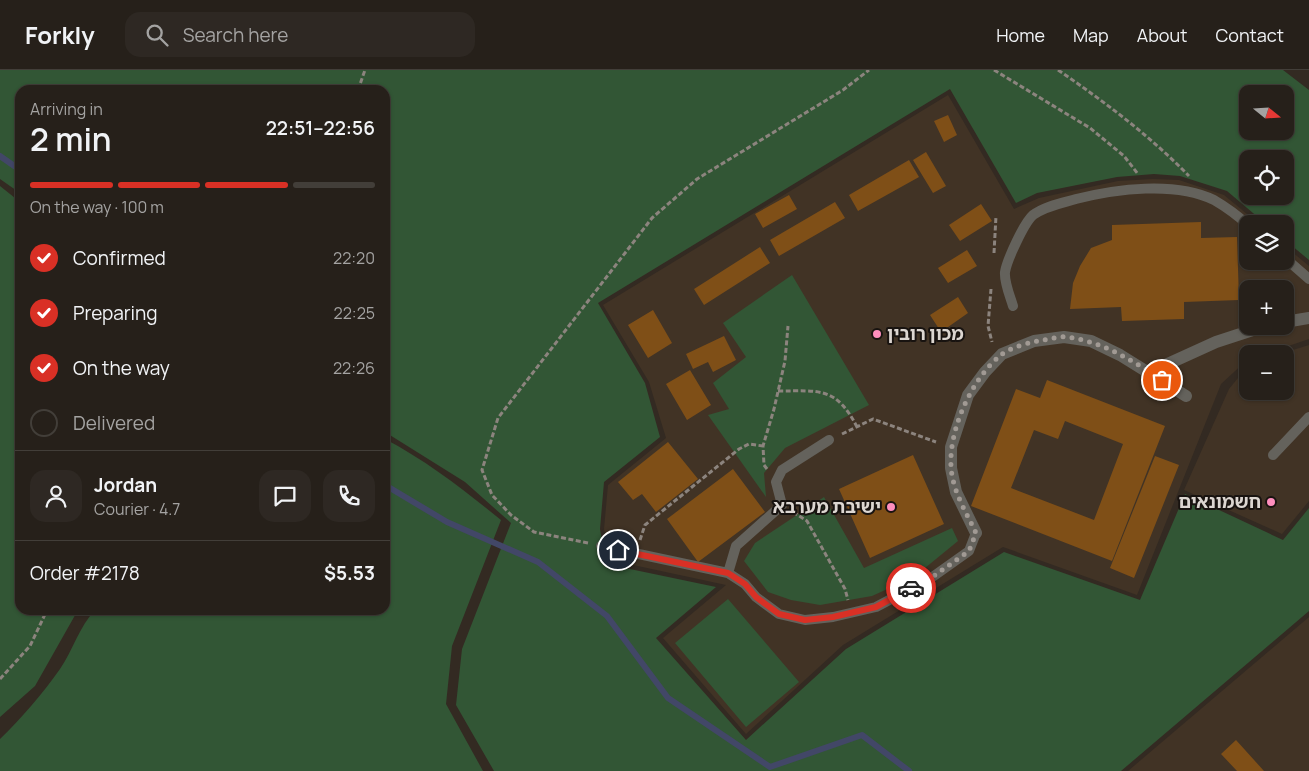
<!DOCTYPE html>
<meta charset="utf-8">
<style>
:root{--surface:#26201a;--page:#2e2823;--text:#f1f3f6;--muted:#a4a3a2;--line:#423e39;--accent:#d93025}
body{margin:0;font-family:Manrope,"Noto Sans Hebrew",sans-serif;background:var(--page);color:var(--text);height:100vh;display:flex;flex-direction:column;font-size:19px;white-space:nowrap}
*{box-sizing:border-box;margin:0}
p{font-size:16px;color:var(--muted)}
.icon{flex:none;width:28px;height:28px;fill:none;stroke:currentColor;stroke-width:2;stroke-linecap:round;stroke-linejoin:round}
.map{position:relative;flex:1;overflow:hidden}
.side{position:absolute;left:15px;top:15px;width:375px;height:530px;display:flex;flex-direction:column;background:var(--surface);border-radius:15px;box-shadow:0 1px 4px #0004,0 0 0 1px var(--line)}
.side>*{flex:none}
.needle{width:32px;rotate:108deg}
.buttons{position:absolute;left:1239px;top:15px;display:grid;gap:10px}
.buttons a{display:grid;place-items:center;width:55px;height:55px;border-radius:10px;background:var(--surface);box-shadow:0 1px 4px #0004,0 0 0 1px var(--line);font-size:25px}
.pin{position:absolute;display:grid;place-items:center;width:42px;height:42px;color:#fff;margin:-21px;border:2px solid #fff;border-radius:50%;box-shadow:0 1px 5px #0007}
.courier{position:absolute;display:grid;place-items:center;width:50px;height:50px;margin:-25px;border:4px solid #d93025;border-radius:50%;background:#fff;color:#222;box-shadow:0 1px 6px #0007}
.head em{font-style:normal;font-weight:600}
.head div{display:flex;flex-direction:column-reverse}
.head{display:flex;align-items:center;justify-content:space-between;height:85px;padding:0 15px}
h1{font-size:32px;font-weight:600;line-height:38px}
.bar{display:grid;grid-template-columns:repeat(4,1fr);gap:8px 5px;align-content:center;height:60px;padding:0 15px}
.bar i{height:6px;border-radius:4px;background:var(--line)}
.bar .on{background:var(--accent)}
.bar p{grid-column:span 4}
.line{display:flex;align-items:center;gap:12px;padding:0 15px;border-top:1px solid var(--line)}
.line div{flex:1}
.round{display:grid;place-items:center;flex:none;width:52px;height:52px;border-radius:15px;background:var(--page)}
ol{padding:0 15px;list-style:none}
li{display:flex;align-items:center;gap:15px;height:55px}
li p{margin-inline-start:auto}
li .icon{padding:5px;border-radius:50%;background:var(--accent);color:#fff;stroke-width:4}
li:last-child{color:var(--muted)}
li i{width:28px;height:28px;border:2px solid var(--line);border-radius:50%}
header{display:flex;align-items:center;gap:30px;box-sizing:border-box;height:70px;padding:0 25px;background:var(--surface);border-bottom:1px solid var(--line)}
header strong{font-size:24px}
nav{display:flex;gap:28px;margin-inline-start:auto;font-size:18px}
.search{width:350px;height:45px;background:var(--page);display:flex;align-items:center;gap:12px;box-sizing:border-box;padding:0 18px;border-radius:15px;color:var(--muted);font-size:19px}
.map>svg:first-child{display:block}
</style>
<header>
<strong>Forkly</strong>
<div class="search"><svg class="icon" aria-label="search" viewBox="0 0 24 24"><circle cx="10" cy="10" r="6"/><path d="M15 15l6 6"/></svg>Search here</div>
<nav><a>Home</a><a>Map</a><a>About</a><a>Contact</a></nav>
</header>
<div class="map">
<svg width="1309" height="701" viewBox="0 0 1309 701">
<rect width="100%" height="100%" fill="#332a22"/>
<!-- built -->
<path fill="#413325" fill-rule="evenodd" d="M948 25 1014 139 1039 128 1118 111 1153 109 1179 110 1224 125 1259 154H1248V191H1285V176L1309 196V269L1265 284H1248L1247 290 1221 314 1137 525 1003 477 843 575 746 664 663 568 726 515 610 490 604 459 608 415 666 368 649 312 603 235ZM1248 219H1285V256H1248Z
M1309 275V431L1282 464 1184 420 1229 319 1247 297 1248 321H1285V284H1280Z
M1309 547V701H1128Z"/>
<!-- green -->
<path fill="#325635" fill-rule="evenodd" d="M0 0H1283L1309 20V190L1285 170V154H1266L1227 121 1180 106 1154 104 1117 107 1037 123 1016 133 950 19 598 233 645 313 660 367 604 412 600 459 606 494 716 517 656 568 746 670 846 579 1004 482 1140 530 1185 424 1283 470 1309 438V541L1121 701H494L456 635 462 579 511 453 465 412 385 362V20H20V123L0 109ZM1248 24H1285V61H1248ZM1248 89H1285V126H1248Z
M0 116 20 132V540H78L35 616 0 647Z
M792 205 869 335 785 378 764 403 766 427 708 345 729 339 713 313 746 287 723 253Z
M385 369C427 391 464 420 501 450L452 576 446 634 483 701H0V669C20 650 44 622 60 599 73 580 79 557 95 540H385Z
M824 427 864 498 952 458 958 471 914 507 872 526 820 535 791 530 768 522 744 491 755 473Z
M728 529 799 612 746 657 675 573Z"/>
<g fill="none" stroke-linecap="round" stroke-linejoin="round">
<!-- stream -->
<path stroke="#424767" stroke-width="6" d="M0 86 20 100
M385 415 447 452 538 492 607 546 668 628 770 697 862 665 909 701"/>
</g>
<!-- building -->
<path fill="#7f4f17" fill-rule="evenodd" d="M948 45 957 65 944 72 934 51Z
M926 82 946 116 933 123 913 90Z
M909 90 919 107 858 141 849 125Z
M789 125 797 139 763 158 755 144Z
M835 132 845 148 779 186 770 170Z
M981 134 992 151 960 171 949 155Z
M1201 152V168L1237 167 1239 230 1184 232V249L1122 251 1121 237 1070 239 1073 213 1080 196 1091 178 1112 170V155Z
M760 177 770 193 704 235 694 219Z
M967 180 977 196 948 213 938 198Z
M958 227 968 243 941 262 930 245Z
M653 240 672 273 648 288 628 255Z
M724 266 736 290 713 302 708 292 693 299 686 284Z
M690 300 711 335 687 350 666 314Z
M1047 310 1165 356 1112 491 971 436 1016 319 1040 328ZM1065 351 1123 374 1094 450 1011 418 1034 360 1058 369Z
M668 372 698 409 656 442 642 424 633 430 618 412Z
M913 385 944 454 870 488 839 419Z
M1155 386 1179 395 1134 508 1110 498Z
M733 399 765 442 698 492 667 449Z
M1236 670 1264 701H1237L1221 684Z"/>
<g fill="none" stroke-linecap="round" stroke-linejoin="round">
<!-- path -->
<path stroke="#8c847e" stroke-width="3" stroke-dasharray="5 2.5" stroke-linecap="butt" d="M994 0 1090 58 1124 86 1138 104
M1058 0C1105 32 1150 66 1189 106
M358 20 365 0
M994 183 996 146
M991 219 988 256 992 272
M778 321C819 321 836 316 857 357
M842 364 873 349 936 372
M767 399 764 395 763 376 774 339 785 291 788 256
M793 442 807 451 845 519 848 530
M640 470 645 455 739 379 749 374 763 376
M588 473 534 462 511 445 492 425 482 400 498 348 652 148 697 109 843 20 869 0
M0 609 30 576 47 540"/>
<!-- lane -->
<path stroke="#64625c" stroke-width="10" d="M1285 188 1309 209
M1013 236C1010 226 1004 212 1005 202 1007 190 1024 153 1033 145 1045 136 1062 133 1076 129 1116 119 1175 111 1214 130 1226 137 1237 145 1248 155
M1273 385 1309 347
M601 476 728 503 745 514 756 527 779 544 805 550 833 547 876 537 931 508 969 481 976 463
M728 503 736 476 782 435 776 412 782 400 829 370"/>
<!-- street -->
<path stroke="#64625c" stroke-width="12" d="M1285 252 1309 248
M1150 302 1216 272 1265 256
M976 463 956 422 951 398V377L968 325 985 302 1002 284 1034 271 1064 267 1091 271 1120 285 1186 326"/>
</g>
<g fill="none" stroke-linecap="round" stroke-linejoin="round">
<!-- done -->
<path stroke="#a19a94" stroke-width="5" stroke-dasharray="0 9" d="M911 518 931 508 969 481 976 463C966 442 952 420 951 396 949 359 972 308 1001 285 1009 278 1033 271 1044 270 1051 269 1059 266 1066 267 1102 271 1133 291 1162 310"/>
<!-- route -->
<path stroke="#d93025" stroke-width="6" d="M618 480 728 503 745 514 756 527 779 544 805 550 833 547 876 537 911 518"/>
</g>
<!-- markers -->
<g fill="#fe8ebd" stroke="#181310" stroke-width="2">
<circle cx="877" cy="264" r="5"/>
<circle cx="1271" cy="432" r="5"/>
<circle cx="891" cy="437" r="5"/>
</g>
<g text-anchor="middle" stroke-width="4" stroke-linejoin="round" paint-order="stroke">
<!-- poi labels -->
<g font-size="18" font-weight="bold" fill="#dcd6d1" stroke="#181310" text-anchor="end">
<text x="887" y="270" text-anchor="start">מכון רובין</text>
<text x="1261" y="438">חשמונאים</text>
<text x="881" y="443">ישיבת מערבא</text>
</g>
</g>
</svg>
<div class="buttons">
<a><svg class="needle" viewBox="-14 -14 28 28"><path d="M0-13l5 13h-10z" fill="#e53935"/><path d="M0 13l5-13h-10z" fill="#a4a3a2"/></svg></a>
<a><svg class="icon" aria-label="locate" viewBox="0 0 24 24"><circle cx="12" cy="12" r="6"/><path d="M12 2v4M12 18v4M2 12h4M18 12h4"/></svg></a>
<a><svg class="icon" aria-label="layers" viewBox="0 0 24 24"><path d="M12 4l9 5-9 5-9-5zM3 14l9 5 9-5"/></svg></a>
<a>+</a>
<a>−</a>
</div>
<div class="pin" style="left:1162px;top:310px;background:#ea580c"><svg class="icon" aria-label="bag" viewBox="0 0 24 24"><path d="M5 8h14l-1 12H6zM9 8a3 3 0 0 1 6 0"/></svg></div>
<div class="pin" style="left:618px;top:480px;background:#1f2937"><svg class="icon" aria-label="home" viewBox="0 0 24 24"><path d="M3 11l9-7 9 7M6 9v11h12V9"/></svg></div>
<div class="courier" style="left:911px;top:518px"><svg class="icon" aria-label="car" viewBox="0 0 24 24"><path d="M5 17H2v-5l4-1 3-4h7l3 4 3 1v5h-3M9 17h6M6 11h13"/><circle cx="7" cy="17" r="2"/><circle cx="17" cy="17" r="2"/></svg></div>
<section class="side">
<div class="head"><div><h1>2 min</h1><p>Arriving in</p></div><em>22:51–22:56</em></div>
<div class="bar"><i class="on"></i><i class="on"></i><i class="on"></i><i></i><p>On the way · 100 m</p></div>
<ol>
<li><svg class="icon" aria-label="check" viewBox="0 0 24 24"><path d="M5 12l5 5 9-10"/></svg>Confirmed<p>22:20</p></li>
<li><svg class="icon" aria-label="check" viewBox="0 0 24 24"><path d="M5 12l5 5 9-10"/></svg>Preparing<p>22:25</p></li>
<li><svg class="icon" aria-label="check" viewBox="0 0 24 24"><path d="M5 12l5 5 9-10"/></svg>On the way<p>22:26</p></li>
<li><i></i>Delivered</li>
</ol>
<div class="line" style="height:90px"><a class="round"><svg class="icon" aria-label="person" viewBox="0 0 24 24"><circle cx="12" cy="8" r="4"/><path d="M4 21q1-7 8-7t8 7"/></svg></a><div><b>Jordan</b><p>Courier · 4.7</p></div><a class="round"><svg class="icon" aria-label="chat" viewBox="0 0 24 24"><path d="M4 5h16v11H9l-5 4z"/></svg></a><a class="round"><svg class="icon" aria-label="phone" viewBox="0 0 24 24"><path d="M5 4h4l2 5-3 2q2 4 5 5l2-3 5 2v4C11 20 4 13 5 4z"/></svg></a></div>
<div class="line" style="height:65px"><div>Order #2178</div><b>$5.53</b></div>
</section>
</div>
